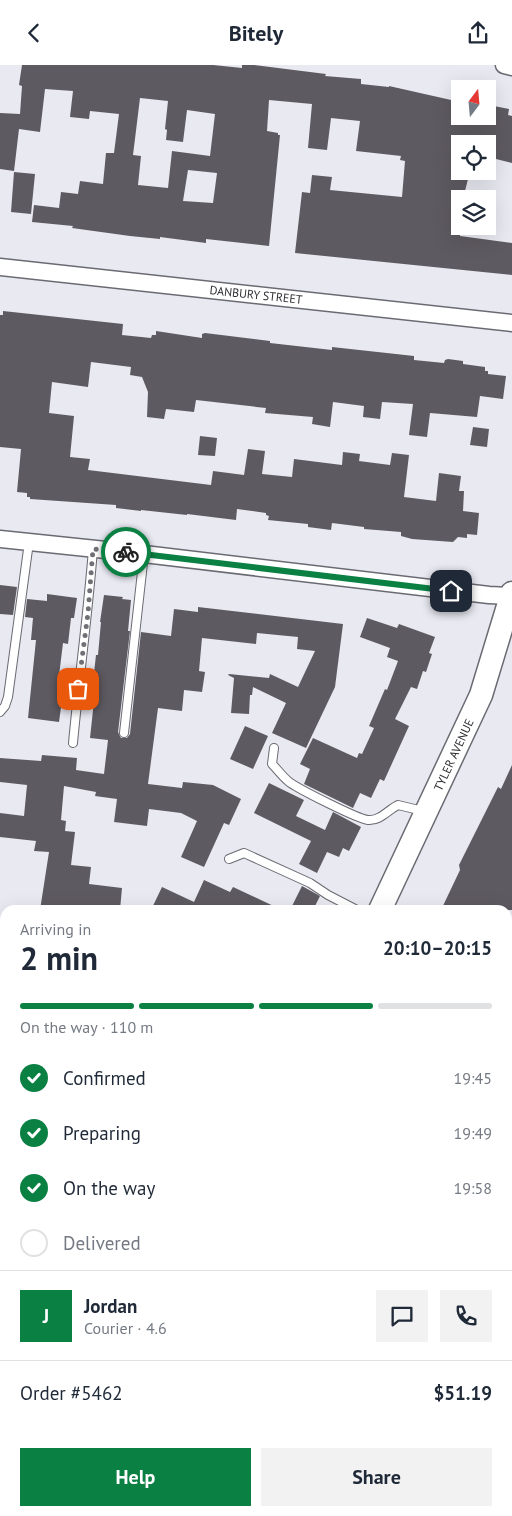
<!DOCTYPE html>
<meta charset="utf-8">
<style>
:root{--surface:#fff;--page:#f2f2f3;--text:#1f2937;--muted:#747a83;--line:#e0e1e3;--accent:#0b8043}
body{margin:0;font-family:"PT Sans",sans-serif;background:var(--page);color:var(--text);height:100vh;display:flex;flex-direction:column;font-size:19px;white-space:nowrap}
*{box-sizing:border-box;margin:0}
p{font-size:16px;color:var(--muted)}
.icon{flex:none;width:28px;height:28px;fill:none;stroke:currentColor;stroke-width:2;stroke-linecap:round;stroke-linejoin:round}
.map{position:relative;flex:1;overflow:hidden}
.sheet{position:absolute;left:0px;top:840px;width:512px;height:611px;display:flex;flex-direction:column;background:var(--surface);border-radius:15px 15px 0 0;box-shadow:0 5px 20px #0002}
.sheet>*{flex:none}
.needle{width:32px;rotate:16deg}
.tools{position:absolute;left:451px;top:15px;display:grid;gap:10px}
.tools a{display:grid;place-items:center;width:45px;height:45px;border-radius:0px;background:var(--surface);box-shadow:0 5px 20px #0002;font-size:25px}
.pin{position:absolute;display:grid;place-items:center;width:42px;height:42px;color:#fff;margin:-21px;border-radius:10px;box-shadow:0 2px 8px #0006}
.courier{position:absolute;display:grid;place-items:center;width:50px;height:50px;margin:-25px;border:4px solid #0b8043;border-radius:50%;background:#fff;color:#222;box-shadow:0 1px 6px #0007}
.headline em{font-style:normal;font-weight:600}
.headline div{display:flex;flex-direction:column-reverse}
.headline{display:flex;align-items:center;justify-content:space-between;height:85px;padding:0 20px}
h1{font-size:32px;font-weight:600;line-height:38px}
.bar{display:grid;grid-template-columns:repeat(4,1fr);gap:8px 5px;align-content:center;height:60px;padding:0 20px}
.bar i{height:6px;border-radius:4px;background:var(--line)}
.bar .active{background:var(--accent)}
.bar p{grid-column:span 4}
.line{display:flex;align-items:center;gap:12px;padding:0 20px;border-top:1px solid var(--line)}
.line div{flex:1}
.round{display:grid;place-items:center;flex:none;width:52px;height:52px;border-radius:0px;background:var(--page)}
ol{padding:0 20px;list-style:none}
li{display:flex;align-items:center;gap:15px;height:55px}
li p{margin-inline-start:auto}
li .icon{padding:5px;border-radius:50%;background:var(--accent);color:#fff;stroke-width:4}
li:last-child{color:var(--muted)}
li i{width:28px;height:28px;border:2px solid var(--line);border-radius:50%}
.cta{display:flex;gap:10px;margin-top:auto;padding:10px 20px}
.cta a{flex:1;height:58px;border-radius:0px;background:var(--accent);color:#fff;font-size:20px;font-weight:600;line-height:58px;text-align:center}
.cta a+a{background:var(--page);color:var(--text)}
header{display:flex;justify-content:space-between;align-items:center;height:65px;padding:0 20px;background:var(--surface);font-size:22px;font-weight:600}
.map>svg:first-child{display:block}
</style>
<header><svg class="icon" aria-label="back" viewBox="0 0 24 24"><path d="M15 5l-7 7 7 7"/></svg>Bitely<svg class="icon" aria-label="share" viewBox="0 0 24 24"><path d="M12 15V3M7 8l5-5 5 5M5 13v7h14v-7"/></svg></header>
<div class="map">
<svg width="512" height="1451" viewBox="0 0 512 1451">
<rect width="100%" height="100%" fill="#e9e9f2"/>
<!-- building -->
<path fill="#5e5a61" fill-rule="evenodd" d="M22 0H213L242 3V0H254L326 9 325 11 361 14V19L389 22V21L460 37V51H488L489 40 509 44 508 50 512 51V98L488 92V79H460V106H470L463 134H460V171L512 178V210L295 188 302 127 310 128 312 110 332 112 330 125 402 132 405 96 400 95 401 91 356 86 360 56 331 53 327 85 308 83 312 39 269 35 267 66 278 68V70H280L269 181 206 174V178L160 172V174L130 171 72 163 73 161 32 157 34 140 59 143 61 127 78 129 80 116 103 119 106 88H114L119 49 90 46 89 54 70 52 73 26 45 24 40 67 19 64 14 106 0 104V48L20 49 22 21 19 20ZM140 33 168 36 165 64 167 65 166 75 183 77 187 45 215 49 210 91 172 86 168 123 138 120 141 91 133 90ZM188 105 217 108 213 138 183 136Z
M14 107 35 109 31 149 11 147Z
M3 246 123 259 122 270 151 273 152 270H156V266L202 273V269L205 268 270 276V278L332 285V282L414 291V295L444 298 445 295 448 294 463 296V299L485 302V306H488V309L506 311 503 334 480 331 477 352 430 348 427 372 409 370 413 339 382 337 380 354 363 352 364 341 333 337 330 362 312 359 313 352 265 348 266 343 196 335 194 347 166 344 164 354 147 352 148 327 142 312 130 310 131 302 91 297 88 322 52 317 49 348 74 351 70 392 90 394 88 405 211 420 213 406 244 410 248 384 265 386 262 409 292 412 294 394 342 400 343 387 360 389 359 396 390 400 392 388 409 390 404 432 436 436 439 408 461 411 459 426H464L463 446 479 448 477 470 467 469V473L458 472 453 477 412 474 401 471V467L364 464V462L332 458 331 465 308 462V459L268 455 269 451 266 450V448L237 444 236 455 187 449V450L141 445V446L116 443V440L30 434V432H27V428L17 427 21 384 0 382V250H3Z
M473 362 489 364 487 382 470 380Z
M200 371 217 373 215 391 198 390Z
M0 520 17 522 13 550 0 549Z
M47 529 77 533 74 553H71L68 579 63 578 58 619 63 628 59 657 28 653 36 575H31L33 553 25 552 27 534 47 536Z
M104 530 123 532 122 534 131 535 128 566H130L118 667 121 673H127L130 669 141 567 171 571 174 544 198 547V542L343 559 335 622 306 683 272 668 286 638 253 622 252 630H250L249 649 231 648 234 613 228 610 229 609 269 613 270 609 298 622 315 586 297 584 298 572 257 568 256 579 202 573 199 606 205 607 202 627 184 625 182 646 158 643 148 719 182 723 183 717 213 720 241 734 229 760 224 758 204 802 181 792 197 756 181 748 149 744 147 761 114 757 117 734 95 731 96 727 64 721 61 755 66 756 65 766 75 767 71 800 91 802 89 819 122 823 120 845H40L49 787 34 786 36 776 0 772V748L24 751 27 720 0 717V693L41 696 42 690 77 693 76 705 104 709 108 675 90 673 97 608H94L96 590H98L101 557H100Z
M367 553 397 563 399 559 435 572 429 588 432 589 426 607 423 606 417 624 411 622 395 654 409 661 384 716 380 714 371 733 360 728 353 743 304 719 310 704 300 699 313 673 357 693 359 688 362 689 374 663 369 661 385 624 387 625 398 596 387 592 390 583 360 572Z
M245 661 268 671 253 704 230 694Z
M512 700V845H441L460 805 459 800 498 722 501 724Z
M269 718 304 735 296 751 325 765 333 747 361 762 349 786 343 783 339 792 327 787 317 808 299 799 311 776 254 748Z
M204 815 230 827 233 822 282 845H151L162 822 194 837Z
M302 821 320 831 313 845H290Z"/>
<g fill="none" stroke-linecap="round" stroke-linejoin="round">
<!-- lane casing -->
<g stroke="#6a6a72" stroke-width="10">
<path id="lane" d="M0 647 5 641 8 632 29 477
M124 668 144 489
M73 678C79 613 88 549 93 484
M274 683 272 699C277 704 282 711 288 716 296 723 358 754 368 755 380 756 388 745 398 740L423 746
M229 794 244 788 310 818 328 830 357 845
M508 902 512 892
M0 1312 5 1314"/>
</g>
<!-- street casing -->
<g stroke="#6a6a72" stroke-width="19">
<path id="street" d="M504 0 512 2
M0 202 512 258
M0 474 144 489 489 530 512 531
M0 1013 5 1014
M508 1195 512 1186
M387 1451 389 1446"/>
</g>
<!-- secondary casing -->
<g stroke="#6a6a72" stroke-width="25">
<path id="secondary" d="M380 845 481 630 512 528
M89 1451 91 1446"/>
</g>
<!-- lane -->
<use href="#lane" stroke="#fff" stroke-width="8"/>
<!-- street -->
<use href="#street" stroke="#fff" stroke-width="16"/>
<!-- secondary -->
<use href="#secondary" stroke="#fff" stroke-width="22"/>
</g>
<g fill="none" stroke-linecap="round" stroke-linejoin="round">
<!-- done -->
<path stroke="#707076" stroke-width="5" stroke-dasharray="0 9" d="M78 624 88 548 93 484 126 487"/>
<!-- route -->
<path stroke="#0b8043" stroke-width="6" d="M126 487 451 526"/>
</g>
<g text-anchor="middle" stroke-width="5" stroke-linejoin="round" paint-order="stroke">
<!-- street labels -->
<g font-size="12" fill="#2f2f33" stroke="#fff">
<text transform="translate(256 230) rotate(6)" y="4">DANBURY STREET</text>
<text transform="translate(454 690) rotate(-65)" y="4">TYLER AVENUE</text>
</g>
</g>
</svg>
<div class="tools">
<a><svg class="needle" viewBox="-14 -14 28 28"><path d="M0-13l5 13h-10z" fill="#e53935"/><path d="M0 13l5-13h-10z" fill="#747a83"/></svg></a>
<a><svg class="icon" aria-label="locate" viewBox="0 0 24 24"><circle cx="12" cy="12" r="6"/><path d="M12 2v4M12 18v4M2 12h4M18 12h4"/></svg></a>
<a><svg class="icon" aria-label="layers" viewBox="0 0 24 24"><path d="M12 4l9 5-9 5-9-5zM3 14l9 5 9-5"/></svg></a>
</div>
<div class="pin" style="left:78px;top:624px;background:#ea580c"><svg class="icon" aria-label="bag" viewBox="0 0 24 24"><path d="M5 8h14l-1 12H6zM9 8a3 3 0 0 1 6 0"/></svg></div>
<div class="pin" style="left:451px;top:526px;background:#1f2937"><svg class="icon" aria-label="home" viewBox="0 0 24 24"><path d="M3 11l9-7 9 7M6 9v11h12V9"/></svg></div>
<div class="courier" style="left:126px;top:487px"><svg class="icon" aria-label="bike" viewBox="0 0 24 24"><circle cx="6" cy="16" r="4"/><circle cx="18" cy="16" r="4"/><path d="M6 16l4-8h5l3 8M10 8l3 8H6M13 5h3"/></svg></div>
<section class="sheet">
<div class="headline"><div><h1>2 min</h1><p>Arriving in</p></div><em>20:10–20:15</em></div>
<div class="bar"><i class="active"></i><i class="active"></i><i class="active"></i><i></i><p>On the way · 110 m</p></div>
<ol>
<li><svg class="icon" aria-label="check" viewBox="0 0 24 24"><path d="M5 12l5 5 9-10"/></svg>Confirmed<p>19:45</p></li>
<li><svg class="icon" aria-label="check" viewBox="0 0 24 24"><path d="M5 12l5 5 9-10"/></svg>Preparing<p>19:49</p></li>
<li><svg class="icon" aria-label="check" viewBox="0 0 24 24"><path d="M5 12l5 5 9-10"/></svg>On the way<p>19:58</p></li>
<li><i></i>Delivered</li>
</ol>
<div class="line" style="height:90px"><b class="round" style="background:var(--accent);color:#fff">J</b><div><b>Jordan</b><p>Courier · 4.6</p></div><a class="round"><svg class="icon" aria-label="chat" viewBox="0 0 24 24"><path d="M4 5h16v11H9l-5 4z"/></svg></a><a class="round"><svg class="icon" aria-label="phone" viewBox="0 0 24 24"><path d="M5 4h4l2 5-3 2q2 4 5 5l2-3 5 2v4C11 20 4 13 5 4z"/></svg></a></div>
<div class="line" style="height:65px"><div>Order #5462</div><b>$51.19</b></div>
<div class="cta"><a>Help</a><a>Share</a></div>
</section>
</div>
